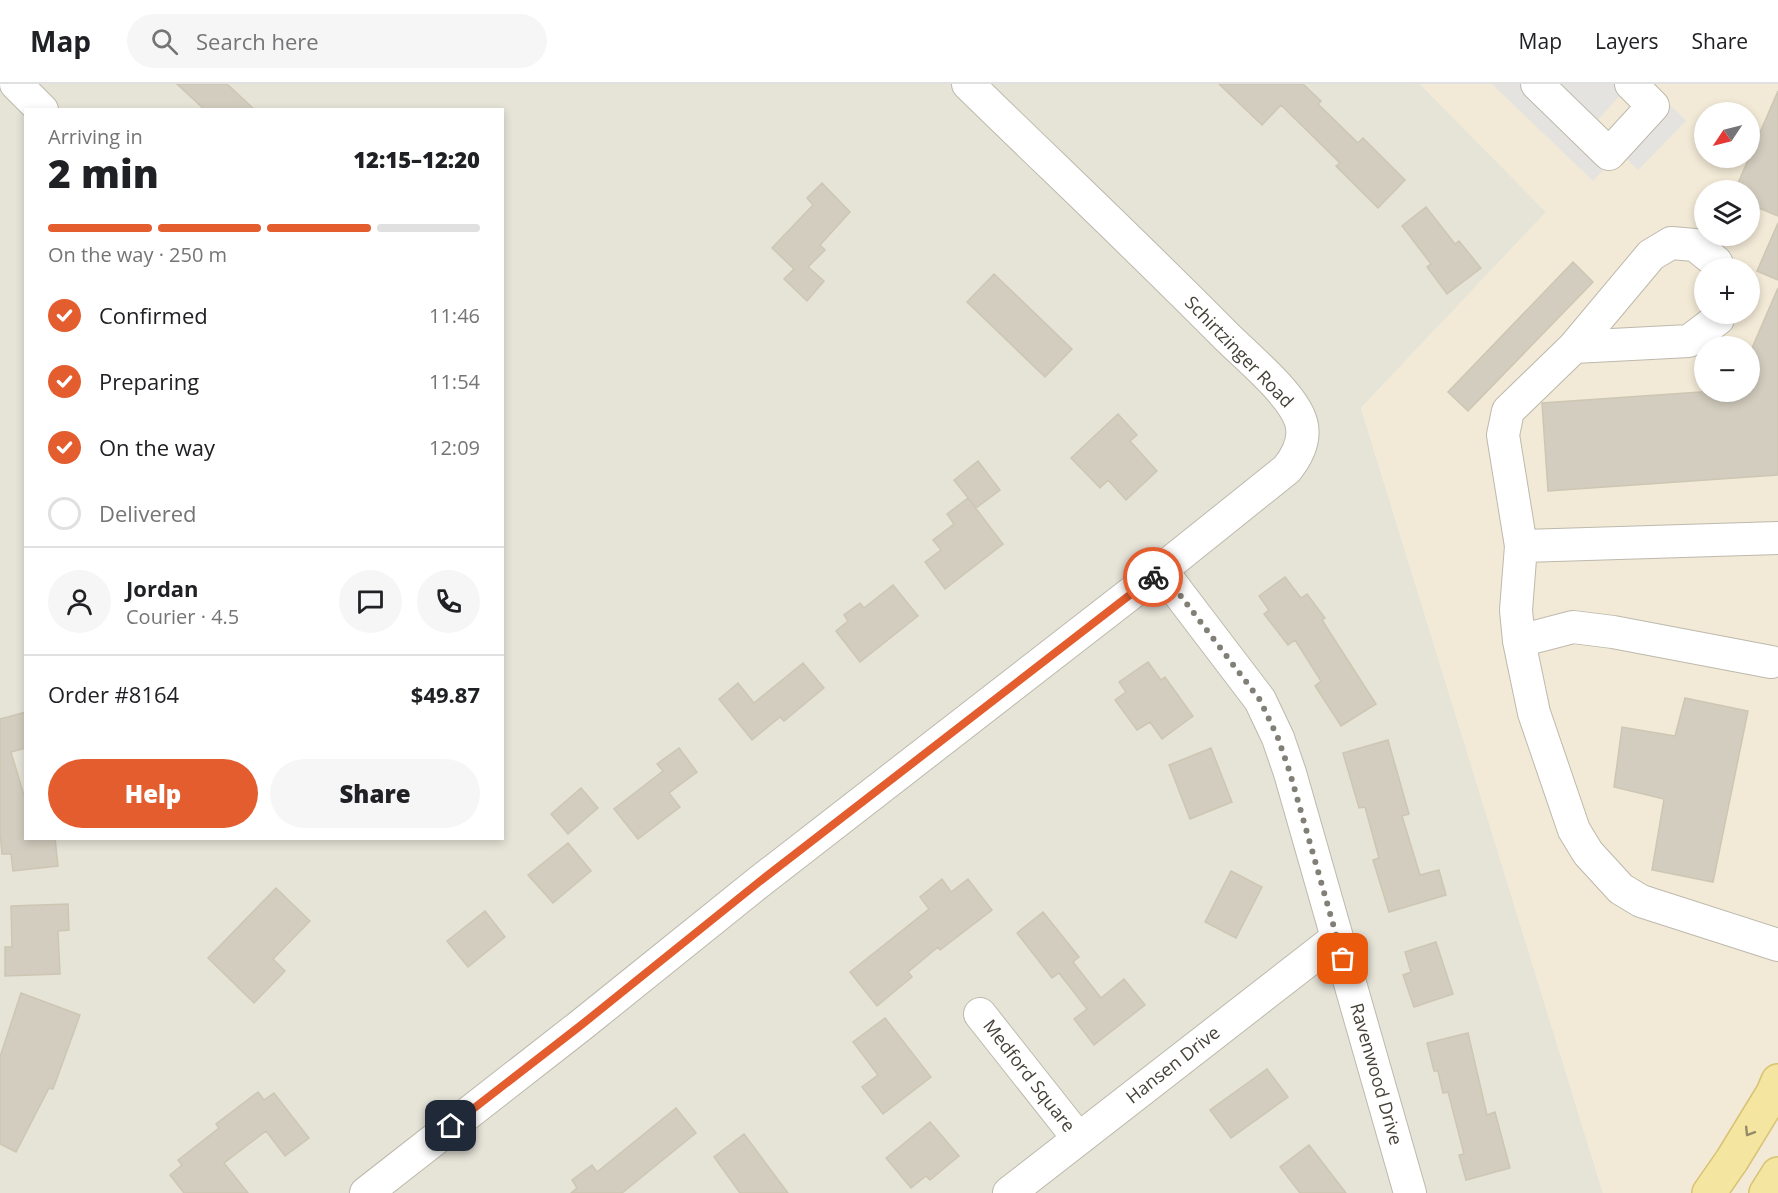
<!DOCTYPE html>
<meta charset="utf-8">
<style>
:root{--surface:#fff;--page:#f6f6f6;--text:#202124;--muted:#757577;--line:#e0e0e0;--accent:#e35d2f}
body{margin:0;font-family:"Open Sans",sans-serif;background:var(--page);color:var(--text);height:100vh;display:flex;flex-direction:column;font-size:22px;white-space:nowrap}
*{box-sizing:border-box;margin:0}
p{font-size:20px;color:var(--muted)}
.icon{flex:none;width:33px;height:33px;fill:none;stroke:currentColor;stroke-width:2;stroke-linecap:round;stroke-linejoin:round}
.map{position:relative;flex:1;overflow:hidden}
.panel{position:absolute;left:24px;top:24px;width:480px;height:732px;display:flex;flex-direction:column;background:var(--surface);border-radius:0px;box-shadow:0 3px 9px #0003}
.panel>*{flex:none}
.needle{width:39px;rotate:235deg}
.fabs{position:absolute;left:1694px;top:18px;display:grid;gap:12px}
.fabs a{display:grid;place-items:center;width:66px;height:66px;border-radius:50%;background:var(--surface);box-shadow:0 3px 9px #0003;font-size:30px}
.pin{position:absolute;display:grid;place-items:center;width:51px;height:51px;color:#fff;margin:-26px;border-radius:12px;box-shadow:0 3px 9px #0006}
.courier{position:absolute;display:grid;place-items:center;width:60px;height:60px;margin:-30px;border:4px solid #e35d2f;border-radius:50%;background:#fff;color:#222;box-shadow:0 2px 8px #0007}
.head em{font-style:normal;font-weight:800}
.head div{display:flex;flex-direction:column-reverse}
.head{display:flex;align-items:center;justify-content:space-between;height:102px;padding:0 24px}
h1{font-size:39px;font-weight:800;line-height:45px}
.bar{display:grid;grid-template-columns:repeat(4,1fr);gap:9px 6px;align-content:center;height:72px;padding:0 24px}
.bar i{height:8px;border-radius:4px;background:var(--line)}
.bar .current{background:var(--accent)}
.bar p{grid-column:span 4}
.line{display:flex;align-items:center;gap:15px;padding:0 24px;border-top:2px solid var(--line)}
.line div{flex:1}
.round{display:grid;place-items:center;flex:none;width:63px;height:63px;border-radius:32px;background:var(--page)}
ol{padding:0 24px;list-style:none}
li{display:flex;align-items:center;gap:18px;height:66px}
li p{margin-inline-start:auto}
li .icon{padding:6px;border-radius:50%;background:var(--accent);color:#fff;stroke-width:4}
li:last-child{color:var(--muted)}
li i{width:33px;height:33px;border:3px solid var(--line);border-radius:50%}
.button{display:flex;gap:12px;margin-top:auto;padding:12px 24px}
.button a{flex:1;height:69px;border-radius:36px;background:var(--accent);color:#fff;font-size:24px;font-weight:800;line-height:69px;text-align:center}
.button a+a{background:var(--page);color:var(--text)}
header{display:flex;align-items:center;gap:36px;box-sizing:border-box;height:84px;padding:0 30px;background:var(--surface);border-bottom:2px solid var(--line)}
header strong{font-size:28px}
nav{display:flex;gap:33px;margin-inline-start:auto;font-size:21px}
.search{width:420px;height:54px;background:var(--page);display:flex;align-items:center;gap:15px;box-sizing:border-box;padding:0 21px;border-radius:33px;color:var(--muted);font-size:22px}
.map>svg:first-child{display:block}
</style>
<header>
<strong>Map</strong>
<div class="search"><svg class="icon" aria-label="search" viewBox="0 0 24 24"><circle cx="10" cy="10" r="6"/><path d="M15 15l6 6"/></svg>Search here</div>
<nav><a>Map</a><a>Layers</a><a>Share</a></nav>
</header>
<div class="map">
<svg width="1778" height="1109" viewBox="0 0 1778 1109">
<rect width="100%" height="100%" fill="#f2f1e9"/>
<!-- residential -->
<path fill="#e6e3d7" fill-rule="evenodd" d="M0 0H1420L1546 128 1361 324 1603 1109H0ZM26 26H502V754H26Z"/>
<!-- commercial -->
<path fill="#f2e9d6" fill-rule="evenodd" d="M1420 0H1778V1109H1603L1361 324 1546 128ZM1704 28H1749V74H1704ZM1704 106H1749V152H1704ZM1704 184H1749V230H1704ZM1704 262H1749V308H1704Z"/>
<!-- parking -->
<path fill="#e4e3e0" d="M1492 0H1617L1624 7 1596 38 1604 45 1610 47 1667 18 1686 37 1638 86 1620 68 1593 97Z"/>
<!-- building -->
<path fill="#d3cdbf" stroke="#cdc6b3" stroke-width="1.5" d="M177 0H227L255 26H205Z
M1219 0H1303L1321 17 1318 20 1358 59 1363 54 1405 96 1378 124 1336 82 1340 79 1281 21 1262 41Z
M1778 7V132L1749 120V106H1735Z
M822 99 850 128 820 161 825 166 808 183 824 197 807 217 784 195 794 185 772 164 813 121 807 114Z
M1426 123 1455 160 1459 157 1481 184 1447 210 1427 183 1431 180 1402 142Z
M1778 139V196L1757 187Z
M1573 178 1593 198 1468 327 1448 308Z
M994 190 1072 265 1045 293 967 218Z
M1778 204V391L1548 407 1542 319 1701 308H1749V271Z
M1118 330 1137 351 1130 357 1157 387 1126 416 1108 396 1100 404 1071 374Z
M978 377 1000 406 976 424 954 396Z
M968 414 1003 460 945 505 925 478 941 466 933 456 954 440 947 430Z
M1285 493 1301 514 1307 510 1325 534 1322 536 1376 620 1341 642 1315 602 1321 597 1295 556 1288 561 1264 530 1269 526 1259 512Z
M893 501 918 532 860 578 836 547 848 537 844 531 860 519 864 524Z
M1148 578 1161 596 1165 593 1193 632 1162 655 1150 638 1137 646 1115 616 1126 608 1119 598Z
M803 579 824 604 784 637 780 633 752 656 719 615 738 599 754 619Z
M1685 614 1748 627 1713 798 1652 786 1664 715 1614 703 1622 643 1675 652Z
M26 628V664L11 668 26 718V754H55L58 782 13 787 11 770H2L0 749V635Z
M1388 656 1409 730 1402 732 1420 791 1439 786 1446 811 1389 828 1373 776 1379 774 1365 723 1359 724 1343 669Z
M679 664 697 688 669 709 680 723 638 755 614 725 663 687 657 680Z
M1211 664 1232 718 1190 735 1169 681Z
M581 704 598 724 568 750 551 730Z
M568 759 591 787 553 819 528 791Z
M1231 787 1262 803 1236 854 1205 838Z
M942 795 951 808 968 795 992 826 940 866 938 863 908 888 912 893 877 922 850 888 929 825 920 813Z
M276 804 310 837 273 875 285 887 254 919 208 874Z
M68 820 69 846 58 847 60 890 5 892V863H12L11 822Z
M485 827 505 853 468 883 447 857Z
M1043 828 1079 873 1073 878 1101 914 1124 895 1145 921 1094 961 1074 935 1087 925 1059 889 1052 894 1017 849Z
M1436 858 1453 910 1414 923 1403 891 1411 888 1405 868Z
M21 909 80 931 53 1005 49 1004 16 1068 0 1060V973Z
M885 934 931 993 883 1030 862 1003 878 991 853 958Z
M1468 949 1487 1031 1495 1028 1510 1084 1466 1096 1459 1071 1464 1070 1448 1008 1443 1009 1438 987H1434L1427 959Z
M1267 985 1288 1013 1231 1054 1210 1026Z
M258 1008 264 1016 274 1009 309 1054 285 1072 266 1047 224 1079 248 1109H184L170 1091 182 1081 178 1076 219 1044 216 1040Z
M676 1024 696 1049 622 1109H571L577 1104 572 1096 592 1081 597 1088Z
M930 1038 959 1072 930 1096 926 1092 911 1104 886 1074Z
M744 1050 788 1109H740L714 1073Z
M1309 1061 1346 1109H1300L1280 1083Z"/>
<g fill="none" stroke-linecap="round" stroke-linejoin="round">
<!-- minor casing -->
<g stroke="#bdb9ac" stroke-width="34">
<path id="minor" d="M16 0 42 26
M1537 0 1609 70 1653 22 1631 0
M1574 263 1689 257 1718 235 1719 230
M1778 454 1521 462 1516 526 1519 557 1534 629 1574 746 1588 769 1621 805 1641 817 1778 861
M1521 462 1503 351 1508 327 1574 263 1651 171 1671 159 1695 161 1716 178 1719 184
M1161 486 1260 616 1278 654 1290 689 1410 1109
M1519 557 1573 543 1613 548 1771 578
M980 930 1078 1054
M366 1109 580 942 759 798 1161 486 1287 385C1298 371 1307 353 1300 335 1290 308 1246 272 1225 251 1141 166 1054 84 968 0
M1009 1109 1337 854"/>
</g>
<!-- major casing -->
<g stroke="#d7c372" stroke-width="36">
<path id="major" d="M1709 1109 1732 1076 1773 1009 1778 997
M1766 1109 1778 1090"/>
</g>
<!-- minor -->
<use href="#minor" stroke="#fff" stroke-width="32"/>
<!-- major -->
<use href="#major" stroke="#f4e5a0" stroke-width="33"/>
</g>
<!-- one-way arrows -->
<defs><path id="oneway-chevron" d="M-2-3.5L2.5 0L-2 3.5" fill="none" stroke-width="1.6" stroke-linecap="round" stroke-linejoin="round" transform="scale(1.5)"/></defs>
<use stroke="#948b67" href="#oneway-chevron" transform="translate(1749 1048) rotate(122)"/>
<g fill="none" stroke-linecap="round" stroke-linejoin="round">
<!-- done -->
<path stroke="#827f76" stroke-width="6" stroke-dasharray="0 10.8" d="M1153 493 1161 486 1260 616 1278 654 1290 689 1343 875"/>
<!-- route -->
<path stroke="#e35d2f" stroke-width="8" d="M451 1042 580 942 759 798 1153 493"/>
</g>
<g text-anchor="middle" stroke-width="5" stroke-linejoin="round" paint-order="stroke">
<!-- street labels -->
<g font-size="18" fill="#454138" stroke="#fff">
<text transform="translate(1239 268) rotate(46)" y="6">Schirtzinger Road</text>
<text transform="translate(1173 981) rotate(-38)" y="6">Hansen Drive</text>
<text transform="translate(1376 990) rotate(74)" y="6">Ravenwood Drive</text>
<text transform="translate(1029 992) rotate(52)" y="6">Medford Square</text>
</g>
</g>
</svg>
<div class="fabs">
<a><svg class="needle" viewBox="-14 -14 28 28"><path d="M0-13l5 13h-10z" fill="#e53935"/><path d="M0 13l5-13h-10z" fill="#757577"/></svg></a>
<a><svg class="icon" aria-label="layers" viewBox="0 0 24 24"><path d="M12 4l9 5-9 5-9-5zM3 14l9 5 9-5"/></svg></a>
<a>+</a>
<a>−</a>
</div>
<div class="pin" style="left:1343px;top:875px;background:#ea580c"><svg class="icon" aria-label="bag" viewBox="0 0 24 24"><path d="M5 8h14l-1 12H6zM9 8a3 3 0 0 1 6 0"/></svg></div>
<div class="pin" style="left:451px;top:1042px;background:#1f2937"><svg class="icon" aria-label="home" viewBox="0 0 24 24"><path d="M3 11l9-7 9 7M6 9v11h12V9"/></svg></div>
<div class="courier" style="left:1153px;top:493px"><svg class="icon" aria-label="bike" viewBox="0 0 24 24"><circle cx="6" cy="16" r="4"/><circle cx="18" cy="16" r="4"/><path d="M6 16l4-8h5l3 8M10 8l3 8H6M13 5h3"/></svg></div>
<section class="panel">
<div class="head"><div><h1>2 min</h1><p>Arriving in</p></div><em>12:15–12:20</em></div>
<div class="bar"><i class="current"></i><i class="current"></i><i class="current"></i><i></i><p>On the way · 250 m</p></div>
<ol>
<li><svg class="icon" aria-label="check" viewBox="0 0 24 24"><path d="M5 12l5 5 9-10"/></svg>Confirmed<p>11:46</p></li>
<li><svg class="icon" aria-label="check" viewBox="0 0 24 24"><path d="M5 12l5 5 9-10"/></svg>Preparing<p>11:54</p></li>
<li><svg class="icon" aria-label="check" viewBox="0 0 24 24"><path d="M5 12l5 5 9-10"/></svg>On the way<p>12:09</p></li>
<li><i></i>Delivered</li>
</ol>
<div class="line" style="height:108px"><a class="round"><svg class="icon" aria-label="person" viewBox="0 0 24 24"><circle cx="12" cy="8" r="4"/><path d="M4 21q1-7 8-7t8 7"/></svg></a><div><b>Jordan</b><p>Courier · 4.5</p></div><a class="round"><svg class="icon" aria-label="chat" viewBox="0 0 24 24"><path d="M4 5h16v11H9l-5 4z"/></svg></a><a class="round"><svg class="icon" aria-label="phone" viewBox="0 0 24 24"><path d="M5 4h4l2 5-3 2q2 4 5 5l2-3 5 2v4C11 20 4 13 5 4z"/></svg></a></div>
<div class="line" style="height:78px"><div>Order #8164</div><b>$49.87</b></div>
<div class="button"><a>Help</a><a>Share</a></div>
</section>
</div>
